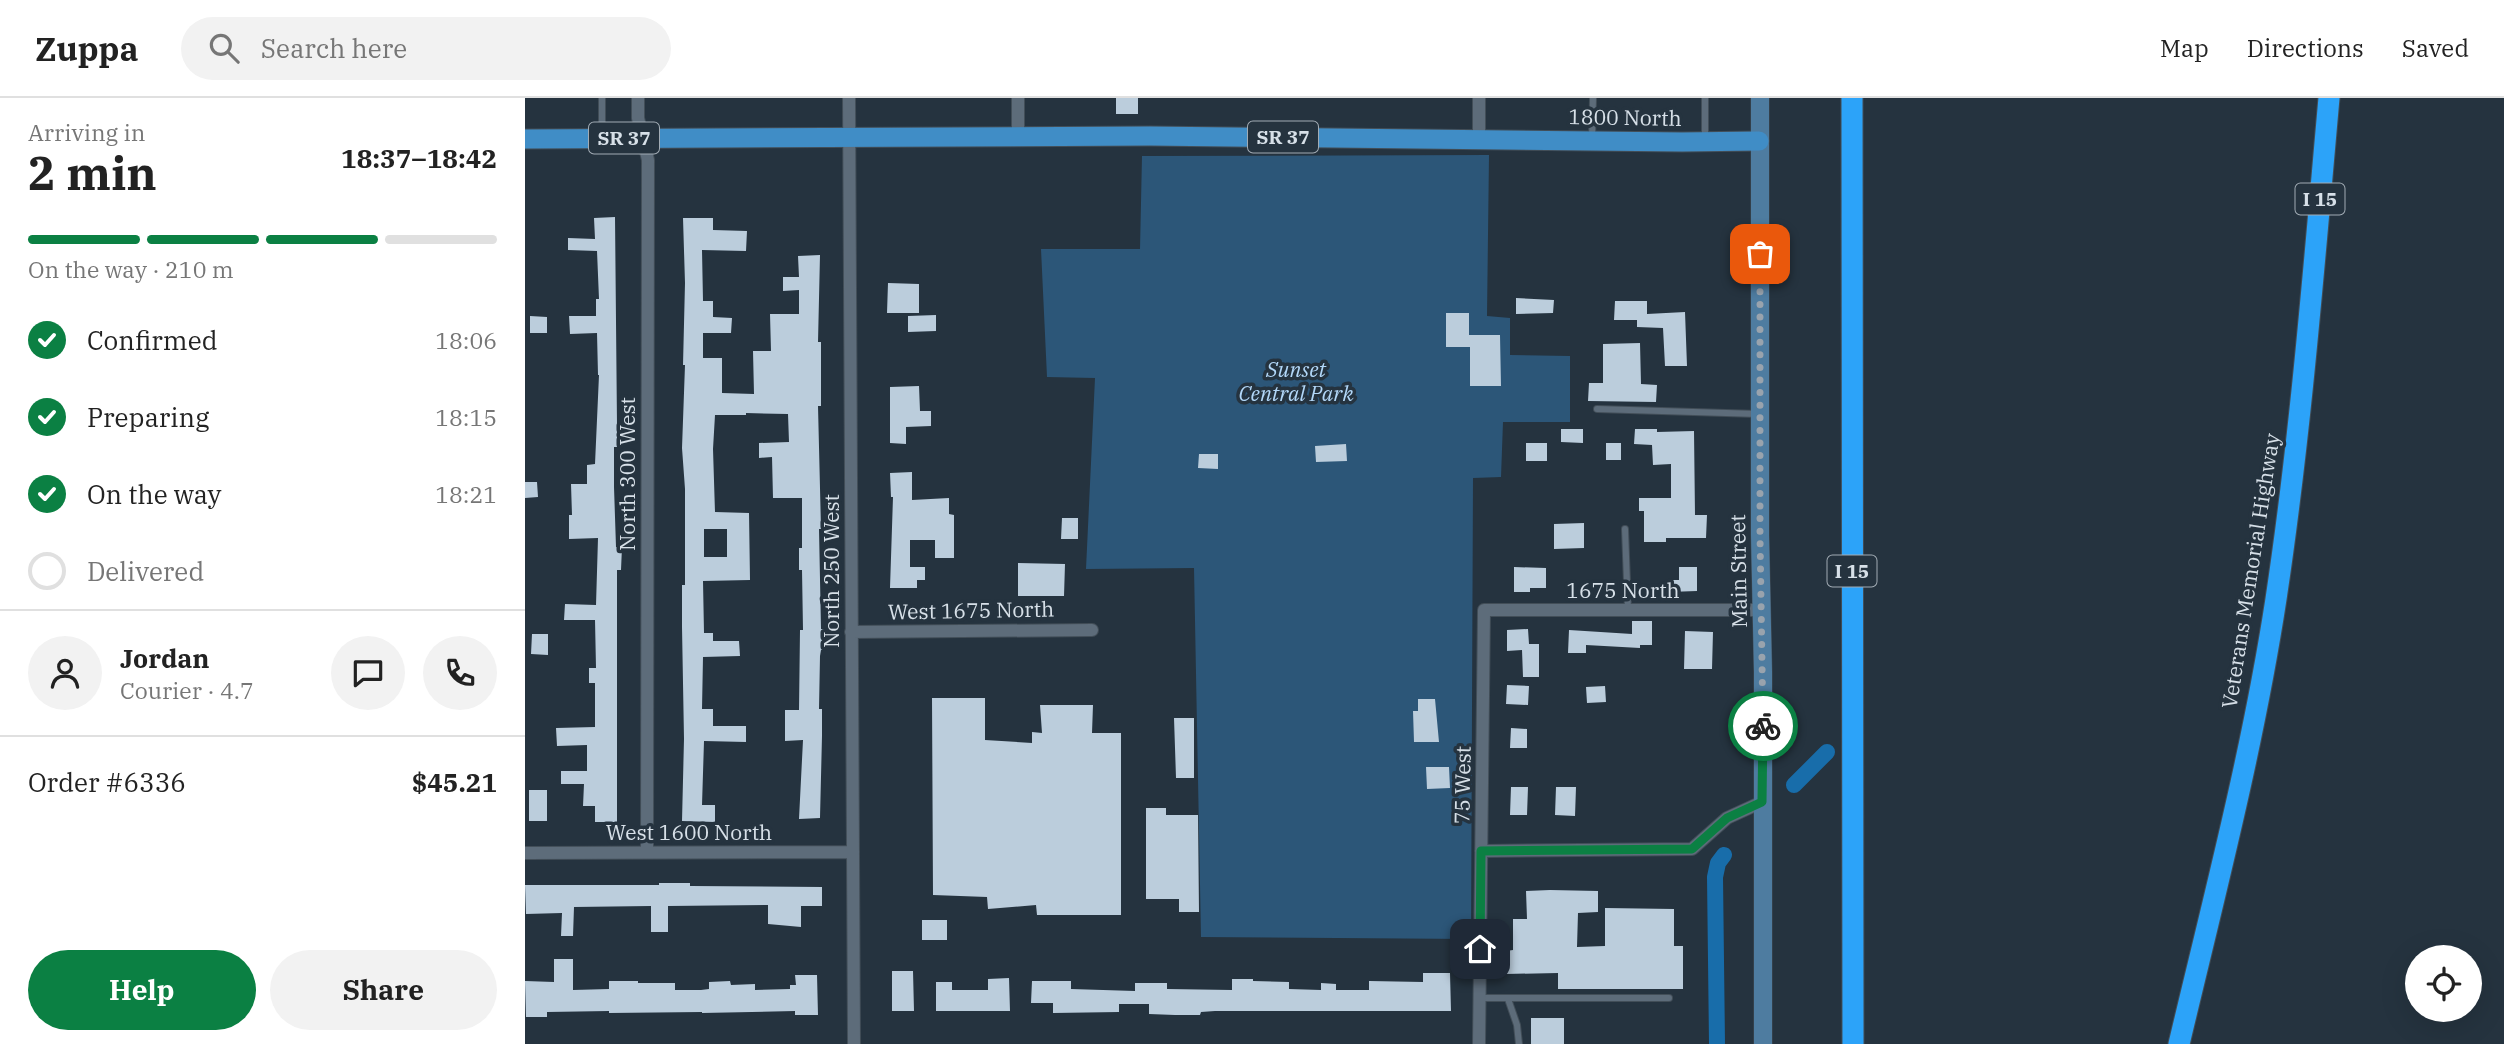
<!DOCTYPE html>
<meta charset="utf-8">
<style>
:root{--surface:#fff;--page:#f2f2f2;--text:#222;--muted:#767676;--line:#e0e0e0;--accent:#0b8043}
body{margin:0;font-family:"IBM Plex Serif",serif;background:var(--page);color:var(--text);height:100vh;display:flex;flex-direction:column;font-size:26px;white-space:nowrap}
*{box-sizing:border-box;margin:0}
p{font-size:23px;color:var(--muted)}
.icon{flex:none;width:38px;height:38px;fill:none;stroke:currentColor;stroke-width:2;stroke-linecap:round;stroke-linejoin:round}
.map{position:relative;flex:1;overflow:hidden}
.details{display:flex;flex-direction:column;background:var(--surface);width:525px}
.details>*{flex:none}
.fabs{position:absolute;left:1880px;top:847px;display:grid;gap:14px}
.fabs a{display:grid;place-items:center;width:77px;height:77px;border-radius:50%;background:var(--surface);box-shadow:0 7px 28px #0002;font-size:35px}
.pin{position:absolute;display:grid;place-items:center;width:60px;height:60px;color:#fff;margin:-30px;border-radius:14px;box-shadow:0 4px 10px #0006}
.courier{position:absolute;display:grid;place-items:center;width:70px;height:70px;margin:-35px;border:5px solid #0b8043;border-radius:50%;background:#fff;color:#222;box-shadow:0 2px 9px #0007}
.overview em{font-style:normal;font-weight:700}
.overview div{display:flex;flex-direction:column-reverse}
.overview{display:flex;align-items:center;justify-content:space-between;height:119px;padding:0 28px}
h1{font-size:46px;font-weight:700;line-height:52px}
.bar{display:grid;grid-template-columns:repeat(4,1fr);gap:10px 7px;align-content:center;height:84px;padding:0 28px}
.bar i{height:9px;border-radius:5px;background:var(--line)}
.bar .current{background:var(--accent)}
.bar p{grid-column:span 4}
.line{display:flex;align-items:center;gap:18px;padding:0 28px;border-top:2px solid var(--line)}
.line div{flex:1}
.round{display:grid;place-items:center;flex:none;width:74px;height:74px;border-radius:37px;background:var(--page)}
ol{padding:0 28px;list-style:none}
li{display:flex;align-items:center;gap:21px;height:77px}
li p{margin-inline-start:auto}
li .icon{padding:7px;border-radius:50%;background:var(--accent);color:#fff;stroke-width:4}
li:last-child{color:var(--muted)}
li i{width:38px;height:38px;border:4px solid var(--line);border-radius:50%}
.primary-button{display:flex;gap:14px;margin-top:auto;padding:14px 28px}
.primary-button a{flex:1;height:80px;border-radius:42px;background:var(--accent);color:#fff;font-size:28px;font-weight:700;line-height:80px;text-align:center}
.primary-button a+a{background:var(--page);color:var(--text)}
header{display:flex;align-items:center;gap:42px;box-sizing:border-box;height:98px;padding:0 35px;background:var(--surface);border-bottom:2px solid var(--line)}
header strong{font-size:33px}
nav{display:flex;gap:38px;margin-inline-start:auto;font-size:24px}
.search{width:490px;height:63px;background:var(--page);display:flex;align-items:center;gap:18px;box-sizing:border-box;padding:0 24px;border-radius:38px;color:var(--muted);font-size:26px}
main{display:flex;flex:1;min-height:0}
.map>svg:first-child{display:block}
</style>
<header>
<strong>Zuppa</strong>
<div class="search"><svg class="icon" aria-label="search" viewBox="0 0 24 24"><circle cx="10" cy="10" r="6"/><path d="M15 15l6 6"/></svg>Search here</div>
<nav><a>Map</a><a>Directions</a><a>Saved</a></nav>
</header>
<main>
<section class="details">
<div class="overview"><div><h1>2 min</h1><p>Arriving in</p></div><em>18:37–18:42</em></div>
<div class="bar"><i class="current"></i><i class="current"></i><i class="current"></i><i></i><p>On the way · 210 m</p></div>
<ol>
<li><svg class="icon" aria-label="check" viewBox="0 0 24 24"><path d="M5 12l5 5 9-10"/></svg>Confirmed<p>18:06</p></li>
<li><svg class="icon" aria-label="check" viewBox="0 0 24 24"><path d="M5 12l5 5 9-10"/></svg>Preparing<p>18:15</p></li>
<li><svg class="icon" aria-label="check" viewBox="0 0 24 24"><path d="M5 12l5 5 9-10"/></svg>On the way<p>18:21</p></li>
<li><i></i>Delivered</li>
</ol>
<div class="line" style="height:126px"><a class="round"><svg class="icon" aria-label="person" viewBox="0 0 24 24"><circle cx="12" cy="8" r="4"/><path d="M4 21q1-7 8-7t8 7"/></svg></a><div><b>Jordan</b><p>Courier · 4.7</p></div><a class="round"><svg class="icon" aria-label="chat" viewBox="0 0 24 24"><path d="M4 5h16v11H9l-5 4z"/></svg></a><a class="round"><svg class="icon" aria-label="phone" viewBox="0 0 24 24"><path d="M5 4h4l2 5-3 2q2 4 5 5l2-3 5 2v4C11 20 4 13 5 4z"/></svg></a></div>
<div class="line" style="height:91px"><div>Order #6336</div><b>$45.21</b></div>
<div class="primary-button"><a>Help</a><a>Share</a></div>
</section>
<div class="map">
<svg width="1979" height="946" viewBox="0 0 1979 946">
<rect width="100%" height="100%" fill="#25333f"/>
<!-- green -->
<path fill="#2c5678" d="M964 57 962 218 985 220V257L1045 258V324H978L976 379 948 380 946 841 676 839 669 470 561 471 570 280 522 279 516 151H615L617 58Z"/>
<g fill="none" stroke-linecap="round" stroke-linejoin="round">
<!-- canal -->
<path stroke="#186daa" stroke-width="16" d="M1269 687 1302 654
M1192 946 1190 779 1193 765 1199 757"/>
</g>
<!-- building -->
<path fill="#bbcddc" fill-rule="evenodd" d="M591 0H613V16H591Z
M90 119 92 327V349H89V389L91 449H97L96 472H92V724H70V708H58L59 686H36V673H62V647L32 648 31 630 70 629V585H64V570H71L70 522H39L40 506 71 507 73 440 44 441V417H47L46 386H62V367L70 366 74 277H73L72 235 45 236 44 218H71V201H74L72 153 43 152V140L70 141 69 120Z
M158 120H188V132L222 133 221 153 177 152 178 203H188V219L207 220 206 235H178V260H197V295L229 296 228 253H246L245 216H274V192L258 193V179H274L273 158 295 157 293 244H296V308H293L296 431H294L296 531H300V552H296L295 558 294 611H297V638L295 720 274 721 278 642 260 643V612H274L275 532H278L277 472H274V450H277V400H248L247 359 234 360V345L264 344 263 316 221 315V317H190L188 351 190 414 224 415 225 482 178 483 179 535H188V543H214L215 558 178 559 177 611H188V628H221V644L179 643 177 707H190V724L157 723 159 641 157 529V487H160V391L157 350 160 267H158L160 185ZM179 431H202V459H179Z
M363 185 394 186V215H362Z
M991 200 1029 202 1028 215 991 216Z
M1090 203H1122V216L1160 214 1162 268H1140L1138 230 1112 229V222H1089Z
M921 215H944V237H975L976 288H945V249H921Z
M411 217V233L383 234V218Z
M5 218 22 219V235H5Z
M1115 245 1116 286 1132 287 1131 304 1063 303 1064 285H1078V246Z
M394 288 395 313H406V328L381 329V346L365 345V289Z
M1036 331H1058V345L1036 344Z
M1110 331H1132V334L1169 333 1170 417H1182L1181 440H1141V444H1119V413H1114V400H1146V366L1128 367 1127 347 1109 346Z
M1001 345H1022V363H1001Z
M1081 345H1096V362H1081Z
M821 346 822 363 791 364 790 348Z
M674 356H693V371L673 370Z
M387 374V402L424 400V416L429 417V460H410V442H385V469H400V482H392V490H365L368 399H366L365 375Z
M0 384H12L13 399 0 400Z
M537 420H553V441H536Z
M1059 425V450L1029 451V426Z
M493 465 540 466 539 498H493Z
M989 469 1021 470V490H1005V494H989Z
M1154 469H1172V493L1144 494 1143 482H1154Z
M1107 523H1127V547H1115V550L1061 547V555H1043L1044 532 1107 536Z
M1003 531 1004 546H1014V579H998L997 552 982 553V532Z
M1160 533 1188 534 1187 571H1159Z
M7 536H23V557L6 556Z
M982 587 1004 588 1003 607 981 606Z
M1080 588 1081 604 1062 605 1061 589Z
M407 600H460V642L507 645V634L517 635 515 607H568L567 635H596V817H512L511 807 463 811 462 799 408 797Z
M893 601H910L914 644H889L888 613H893Z
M649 620H669V680H651Z
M986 630 1002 631V650H985Z
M901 669H924L925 690 902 691Z
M986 689H1003L1002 717H985Z
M1031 689H1051L1050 718 1030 717Z
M4 692H22V723H4Z
M621 710H641V717H673L674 814H654V801H621Z
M134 785H165V788L297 789V808H276V829L243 826V807L143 808V834H126V808L49 809 48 838H36L37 815 1 816 0 787H134Z
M1025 792 1073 793V814L1053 815 1052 849 1080 848V810L1149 811V848H1158V891H1033V875L981 876V853L988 852V821H1002L1001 793Z
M397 822H422V842H397Z
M29 861H48V892L84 891V883H113V885H150V892H176L184 891V884L205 883 206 887 230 886V892L265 891V887H271L270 877H292L293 917H270V913L177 915V914L84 915V913L22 914V919H1L0 883 29 884Z
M367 873H388L389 913H367Z
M898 875H925L926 913H690L676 914 675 917H650L624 916V906H594V914L528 915V905H506L507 883H546V891L610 893V885H642V891L707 892V881H728V883L764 884V891L796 892V885L811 886V892H844V883L898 884Z
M484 880 485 913H411V884H427V892H463V881Z
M1006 920H1039V946H1006Z"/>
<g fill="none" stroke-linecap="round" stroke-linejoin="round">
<!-- lane casing -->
<g stroke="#424e58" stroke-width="8">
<path id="lane" d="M1180 0V42
M77 37V0
M1067 41 1068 0
M1072 311 1233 316
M1100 431 1103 512
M955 900H1144
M983 901 992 927 994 946"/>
</g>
<!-- street casing -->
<g stroke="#424e58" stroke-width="14">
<path id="street" d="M113 0V20L123 62 122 753
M324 0 329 946
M493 0V39
M954 0V40
M326 534 567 532
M956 753 1167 751 1202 720 1237 704
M0 755 328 754
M954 946 959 512H1237"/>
</g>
<!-- secondary casing -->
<g stroke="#424e58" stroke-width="19">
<path id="secondary" d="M1235 0V437L1238 574V946"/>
</g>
<!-- primary casing -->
<g stroke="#424e58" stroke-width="21">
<path id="primary" d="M0 41 625 38 1157 44 1234 43"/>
</g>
<!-- highway casing -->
<g stroke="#424e58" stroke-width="23">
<path id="highway" d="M1327 0 1328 946
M1654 946C1689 799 1728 651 1751 501 1776 335 1789 167 1804 0"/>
</g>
<!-- lane -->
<use href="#lane" stroke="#5d6c7a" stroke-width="6"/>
<!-- street -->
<use href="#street" stroke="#5d6c7a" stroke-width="12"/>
<!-- secondary -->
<use href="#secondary" stroke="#4e7ca0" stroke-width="18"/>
<!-- primary -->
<use href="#primary" stroke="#408dc6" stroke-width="19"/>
<!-- highway -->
<use href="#highway" stroke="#2ca3f9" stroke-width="21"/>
</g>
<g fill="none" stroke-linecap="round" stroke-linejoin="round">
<!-- done -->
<path stroke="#99a3ad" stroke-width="7" stroke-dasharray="0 12.6" d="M1235 156V437L1238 628"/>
<!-- route -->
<path stroke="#0b8043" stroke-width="9" d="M955 851 956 753 1167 751 1202 720 1237 704 1238 628"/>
</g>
<g text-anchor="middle" stroke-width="7" stroke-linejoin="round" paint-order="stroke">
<!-- shield labels -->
<g fill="#25333f" stroke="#a2acb5" stroke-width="2">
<rect x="723" y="23.5" width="70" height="31" rx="5"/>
<rect x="64" y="24.5" width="70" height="31" rx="5"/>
<rect x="1770.5" y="85.5" width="49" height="31" rx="5"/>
<rect x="1302.5" y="457.5" width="49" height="31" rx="5"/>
</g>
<g font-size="19" font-weight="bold" fill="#d7e0e8">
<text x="758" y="46">SR 37</text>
<text x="99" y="47">SR 37</text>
<text x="1795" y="108">I 15</text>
<text x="1327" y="480">I 15</text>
</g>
<!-- street labels -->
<g font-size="21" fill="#d7e0e8" stroke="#25333f">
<text transform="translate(1100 20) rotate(1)" y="7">1800 North</text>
<text transform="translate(103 376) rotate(-90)" y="7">North 300 West</text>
<text transform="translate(307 473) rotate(-90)" y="7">North 250 West</text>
<text transform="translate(1214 473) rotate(-91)" y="7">Main Street</text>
<text transform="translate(1726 473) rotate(-81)" y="7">Veterans Memorial Highway</text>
<text x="1098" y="500">1675 North</text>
<text transform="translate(446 513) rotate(-1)" y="7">West 1675 North</text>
<text transform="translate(938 687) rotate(-89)" y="7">75 West</text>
<text x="164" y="742">West 1600 North</text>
</g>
<!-- park labels -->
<g font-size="21" font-style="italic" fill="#b2d7f8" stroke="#25333f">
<text x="771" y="279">Sunset<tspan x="771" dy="24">Central Park</tspan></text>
</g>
</g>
</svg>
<div class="fabs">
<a><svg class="icon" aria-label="locate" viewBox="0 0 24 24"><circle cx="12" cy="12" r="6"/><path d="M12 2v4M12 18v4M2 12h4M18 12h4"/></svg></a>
</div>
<div class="pin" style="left:1235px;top:156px;background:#ea580c"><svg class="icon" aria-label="bag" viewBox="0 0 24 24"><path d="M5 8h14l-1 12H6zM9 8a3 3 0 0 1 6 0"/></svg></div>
<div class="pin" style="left:955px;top:851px;background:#1f2937"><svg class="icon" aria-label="home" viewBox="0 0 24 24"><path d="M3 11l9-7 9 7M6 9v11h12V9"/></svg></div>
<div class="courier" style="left:1238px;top:628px"><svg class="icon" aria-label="bike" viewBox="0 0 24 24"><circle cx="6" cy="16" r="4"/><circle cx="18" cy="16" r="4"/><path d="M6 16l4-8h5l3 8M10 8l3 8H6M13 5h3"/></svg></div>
</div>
</main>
